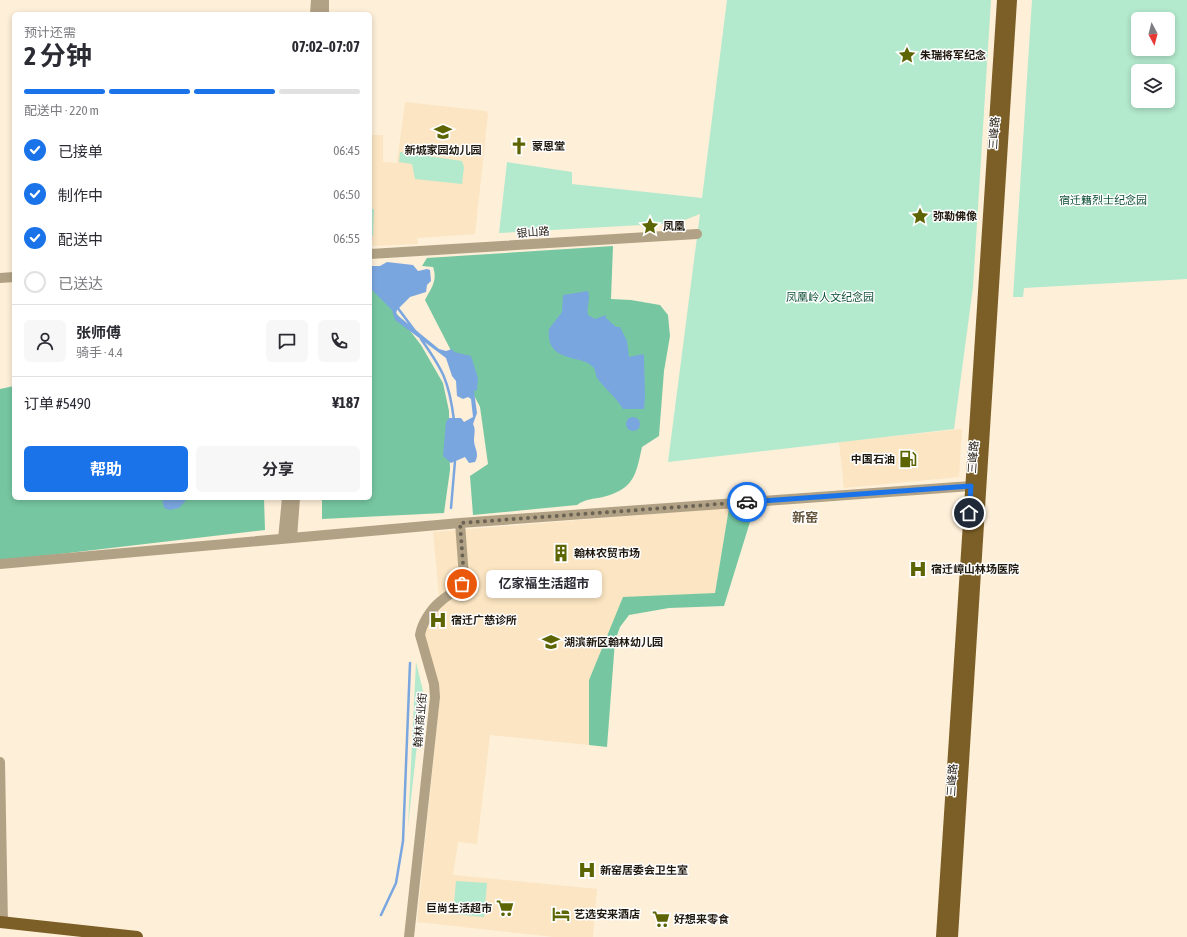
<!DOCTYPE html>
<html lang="zh">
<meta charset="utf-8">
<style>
:root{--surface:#fff;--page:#f7f7f7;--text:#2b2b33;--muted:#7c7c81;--line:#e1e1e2;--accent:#1a73e8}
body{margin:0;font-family:"Asap Condensed","Noto Sans SC",sans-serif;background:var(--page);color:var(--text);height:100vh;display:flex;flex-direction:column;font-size:15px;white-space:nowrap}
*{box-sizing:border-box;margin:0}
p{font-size:13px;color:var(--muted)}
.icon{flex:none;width:22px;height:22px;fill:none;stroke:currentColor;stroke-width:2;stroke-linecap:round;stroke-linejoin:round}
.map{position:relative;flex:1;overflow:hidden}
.drawer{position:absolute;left:12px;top:12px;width:360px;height:488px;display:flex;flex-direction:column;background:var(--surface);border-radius:6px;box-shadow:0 2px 6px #0003}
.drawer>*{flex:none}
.needle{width:26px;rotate:173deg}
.buttons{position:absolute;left:1131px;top:12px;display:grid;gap:8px}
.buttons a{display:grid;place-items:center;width:44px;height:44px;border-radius:6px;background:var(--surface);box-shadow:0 2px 6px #0003;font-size:20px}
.pin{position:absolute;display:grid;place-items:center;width:34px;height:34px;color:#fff;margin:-17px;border:2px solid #fff;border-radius:50%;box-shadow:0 1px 4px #0007}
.courier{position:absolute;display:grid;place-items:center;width:40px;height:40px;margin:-20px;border:3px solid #1a73e8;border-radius:50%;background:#fff;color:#222;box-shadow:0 1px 5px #0007}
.bubble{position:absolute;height:28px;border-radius:6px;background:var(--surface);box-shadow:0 2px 6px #0003;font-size:13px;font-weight:700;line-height:28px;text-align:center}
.head em{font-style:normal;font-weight:700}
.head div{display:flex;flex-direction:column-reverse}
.head{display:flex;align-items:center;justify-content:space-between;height:68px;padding:0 12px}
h1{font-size:26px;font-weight:700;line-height:30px}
.bar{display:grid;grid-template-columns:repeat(4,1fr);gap:6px 4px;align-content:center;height:48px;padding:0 12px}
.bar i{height:5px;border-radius:3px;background:var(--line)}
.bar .on{background:var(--accent)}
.bar p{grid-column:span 4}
.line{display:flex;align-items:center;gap:10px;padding:0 12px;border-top:1px solid var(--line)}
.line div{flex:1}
.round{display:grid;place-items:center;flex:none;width:42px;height:42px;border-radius:6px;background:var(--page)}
ol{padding:0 12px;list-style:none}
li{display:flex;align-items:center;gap:12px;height:44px}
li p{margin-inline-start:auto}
li .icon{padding:4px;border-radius:50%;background:var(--accent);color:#fff;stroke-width:4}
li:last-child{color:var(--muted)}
li i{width:22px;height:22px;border:2px solid var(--line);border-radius:50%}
.button{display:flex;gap:8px;margin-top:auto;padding:8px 12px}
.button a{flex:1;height:46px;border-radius:6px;background:var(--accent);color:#fff;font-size:16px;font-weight:700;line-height:46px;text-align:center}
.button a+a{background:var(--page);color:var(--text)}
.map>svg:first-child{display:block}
</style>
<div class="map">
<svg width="1187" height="937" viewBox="0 0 1187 937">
<rect width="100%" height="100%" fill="#feefd8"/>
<!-- built -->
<path fill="#fbe5c2" d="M405 102 486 111 488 114 475 234 417 238 418 244 370 246V135H383V162L397 163Z
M962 429 959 477 844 488 839 442Z
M729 508 715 593 623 598 589 680V745L490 735 477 844 458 842 453 875 597 889 593 937H554L417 922 440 696 425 640V631L432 616 440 605 433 532Z"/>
<!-- green -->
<path fill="#b3e9cd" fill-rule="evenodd" d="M727 0H991L973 287 954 429 668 462 700 214 677 223 499 233 507 162 572 172V184L702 198Z
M1032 0H1187V279L1024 288 1023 297H1013ZM1138 19H1168V49H1138ZM1138 71H1168V101H1138Z
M400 152 462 161 464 167 462 184 415 179 412 164 399 162Z
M370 209H374L373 236 370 237Z
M416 662 423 691 408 826Z
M456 881 487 883 484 917 453 914Z"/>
<!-- forest -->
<path fill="#76c7a1" d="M613 246 611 299 631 300 660 305 668 315 670 336 664 371 659 436 642 447C636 475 634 489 603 497 594 499 585 499 577 505L473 515 470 476 488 464 480 407 425 300C431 288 438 281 433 267L422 266 427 258Z
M370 279 421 345 443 383 449 411 450 470 444 513 322 519V498H370Z
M14 386V498H264L265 530 0 561V389Z
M729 508 754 509 724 606 669 608 629 615 620 627 615 641 607 747 589 745V680L623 597 715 593Z"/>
<!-- water -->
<path fill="#7aa6e0" d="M387 262 413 265 418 271 427 269 430 270 431 281 427 285 426 292 410 297 397 310 396 314 439 349 446 351 452 349 454 352 471 356 478 378 477 390 474 391 477 413 473 424C476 430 474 434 474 440 474 448 480 453 475 462L469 463 465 457 451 463 443 456 446 422 449 418H461L464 422 473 417 471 399 468 397 463 399 457 396 456 381 452 376 446 358 395 320 392 310 370 288V266H380Z
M588 291C591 300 586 306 588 315L595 319 606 315V318L616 327H620L627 341 629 357 643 354 644 356 645 397 644 409H623C616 397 605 389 597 378 595 374 596 370 593 367 583 354 545 364 549 329L562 312 563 295Z
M626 424a7 7 0 1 1 14 0a7 7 0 1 1-14 0Z
M162 498H188L179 508 170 510 164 508Z"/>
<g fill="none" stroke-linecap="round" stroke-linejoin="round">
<!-- stream -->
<path stroke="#7aa6e0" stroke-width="2.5" d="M397 307 418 335
M421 339C443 370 449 381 454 420
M451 508 455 461
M381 915 396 883 403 841 410 663"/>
<!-- minor -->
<path stroke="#b2a285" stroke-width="10" d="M315 14 316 0
M324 14V0
M370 254 697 234
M0 278 14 277
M292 538 295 498
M283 539 287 498
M0 564 460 523 971 486
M0 762 3 923
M409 937 435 697 434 684 420 635C422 623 431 609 441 601 450 593 460 590 464 577L460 523"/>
<!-- major -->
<path stroke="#7c5f26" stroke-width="12" d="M0 922 137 937
M942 937 1003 0
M952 937 1011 0"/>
</g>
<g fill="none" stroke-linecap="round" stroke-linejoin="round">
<!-- done -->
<path stroke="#6d6355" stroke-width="4" stroke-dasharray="0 7.2" d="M462 584 464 577 460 523 747 502"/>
<!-- route -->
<path stroke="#1a73e8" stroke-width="5" d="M747 502 971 486 969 513"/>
</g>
<!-- icons -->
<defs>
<g id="sight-bare" transform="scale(1.38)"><path d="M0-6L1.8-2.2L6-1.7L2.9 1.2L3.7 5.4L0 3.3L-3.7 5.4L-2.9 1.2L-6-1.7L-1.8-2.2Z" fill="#5d6402" stroke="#fefefe" stroke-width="2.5" paint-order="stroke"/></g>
<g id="school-bare" transform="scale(1.38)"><path d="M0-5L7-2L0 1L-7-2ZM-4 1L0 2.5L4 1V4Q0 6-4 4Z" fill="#5d6402" stroke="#fefefe" stroke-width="2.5" paint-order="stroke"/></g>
<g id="church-bare" transform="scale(1.38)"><path d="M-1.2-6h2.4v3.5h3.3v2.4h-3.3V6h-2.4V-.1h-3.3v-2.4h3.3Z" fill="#5d6402" stroke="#fefefe" stroke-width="2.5" paint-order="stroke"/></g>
<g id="fuel-bare" transform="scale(1.38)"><path d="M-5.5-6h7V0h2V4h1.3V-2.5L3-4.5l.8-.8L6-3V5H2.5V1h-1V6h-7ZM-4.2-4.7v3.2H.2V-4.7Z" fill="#5d6402" stroke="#fefefe" stroke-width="2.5" paint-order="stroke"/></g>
<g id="building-bare" transform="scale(1.38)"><path d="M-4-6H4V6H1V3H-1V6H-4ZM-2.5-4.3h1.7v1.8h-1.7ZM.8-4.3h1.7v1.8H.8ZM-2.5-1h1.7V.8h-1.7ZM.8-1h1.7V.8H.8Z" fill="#5d6402" stroke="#fefefe" stroke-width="2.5" paint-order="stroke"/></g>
<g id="hospital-bare" transform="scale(1.38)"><path d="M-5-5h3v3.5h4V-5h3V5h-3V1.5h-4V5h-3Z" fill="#5d6402" stroke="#fefefe" stroke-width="2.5" paint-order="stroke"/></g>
<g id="supermarket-bare" transform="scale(1.38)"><path d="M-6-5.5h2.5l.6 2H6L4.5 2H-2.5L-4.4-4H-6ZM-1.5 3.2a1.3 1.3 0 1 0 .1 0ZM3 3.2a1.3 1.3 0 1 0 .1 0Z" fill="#5d6402" stroke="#fefefe" stroke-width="2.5" paint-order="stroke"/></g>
<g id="hotel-bare" transform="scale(1.38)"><path d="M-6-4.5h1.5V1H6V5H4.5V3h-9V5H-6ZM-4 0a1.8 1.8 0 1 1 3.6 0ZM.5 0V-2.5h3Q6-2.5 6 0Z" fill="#5d6402" stroke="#fefefe" stroke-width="2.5" paint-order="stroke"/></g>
</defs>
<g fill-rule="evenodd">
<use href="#sight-bare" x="907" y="55"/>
<use href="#school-bare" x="443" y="132"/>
<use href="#church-bare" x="519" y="146"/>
<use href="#sight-bare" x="920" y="216"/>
<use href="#sight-bare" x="650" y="226"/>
<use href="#fuel-bare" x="908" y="459"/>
<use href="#building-bare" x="561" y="553"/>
<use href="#hospital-bare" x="918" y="569"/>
<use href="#hospital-bare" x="438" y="620"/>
<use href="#school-bare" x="551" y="642"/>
<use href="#hospital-bare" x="587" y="870"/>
<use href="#supermarket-bare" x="505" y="908"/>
<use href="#hotel-bare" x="561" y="914"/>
<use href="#supermarket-bare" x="661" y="919"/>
</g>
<g text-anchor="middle" stroke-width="3" stroke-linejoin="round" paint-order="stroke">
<!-- poi labels -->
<g font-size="11" font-weight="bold" fill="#1f180e" stroke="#fefefe" text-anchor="start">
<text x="920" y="59">朱瑞将军纪念</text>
<text x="532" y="150">蒙恩堂</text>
<text x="443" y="154" text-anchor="middle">新城家园幼儿园</text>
<text x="933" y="220">弥勒佛像</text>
<text x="663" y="230">凤凰</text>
<text x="895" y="463" text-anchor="end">中国石油</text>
<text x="574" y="557">翰林农贸市场</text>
<text x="931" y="573">宿迁嶂山林场医院</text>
<text x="451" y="624">宿迁广慈诊所</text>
<text x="564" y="646">湖滨新区翰林幼儿园</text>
<text x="600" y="874">新窑居委会卫生室</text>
<text x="492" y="912" text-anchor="end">巨尚生活超市</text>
<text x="574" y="918">艺选安来酒店</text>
<text x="674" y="923">好想来零食</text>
</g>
<!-- street labels -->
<g font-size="11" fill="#1f180e" stroke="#fefefe">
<text transform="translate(994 133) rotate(-86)" y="4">三峰路</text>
<text transform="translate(533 232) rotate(-4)" y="4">银山路</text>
<text transform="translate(973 457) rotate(-86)" y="4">三峰路</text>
<text transform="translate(420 720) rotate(-85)" y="4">翰林商业街</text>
<text transform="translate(952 780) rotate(-86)" y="4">三峰路</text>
</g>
<!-- park labels -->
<g font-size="11" fill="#0f5037" stroke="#fefefe">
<text x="1103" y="204">宿迁籍烈士纪念园</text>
<text x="830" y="301">凤凰岭人文纪念园</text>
</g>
<!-- quarter labels -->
<g font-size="13" font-weight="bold" fill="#63533b" stroke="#fefefe">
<text x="805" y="522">新窑</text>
</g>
</g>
</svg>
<div class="buttons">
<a><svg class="needle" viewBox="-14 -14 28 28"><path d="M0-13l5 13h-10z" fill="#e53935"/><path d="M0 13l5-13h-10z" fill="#7c7c81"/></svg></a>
<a><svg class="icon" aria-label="layers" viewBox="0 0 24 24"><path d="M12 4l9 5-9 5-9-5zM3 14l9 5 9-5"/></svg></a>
</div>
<div class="pin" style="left:462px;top:584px;background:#ea580c"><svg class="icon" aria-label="bag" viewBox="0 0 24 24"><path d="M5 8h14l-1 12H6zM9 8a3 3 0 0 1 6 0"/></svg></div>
<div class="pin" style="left:969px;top:513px;background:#1f2937"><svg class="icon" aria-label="home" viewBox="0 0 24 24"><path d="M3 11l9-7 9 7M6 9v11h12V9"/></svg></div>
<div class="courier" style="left:747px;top:502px"><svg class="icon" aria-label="car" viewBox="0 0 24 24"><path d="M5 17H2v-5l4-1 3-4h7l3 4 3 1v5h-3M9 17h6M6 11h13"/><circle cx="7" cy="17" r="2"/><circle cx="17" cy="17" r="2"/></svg></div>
<div class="bubble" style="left:486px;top:570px;width:116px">亿家福生活超市</div>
<section class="drawer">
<div class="head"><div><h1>2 分钟</h1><p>预计还需</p></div><em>07:02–07:07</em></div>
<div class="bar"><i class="on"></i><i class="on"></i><i class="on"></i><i></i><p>配送中 · 220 m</p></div>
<ol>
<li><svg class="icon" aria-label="check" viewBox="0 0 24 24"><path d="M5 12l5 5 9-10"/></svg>已接单<p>06:45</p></li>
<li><svg class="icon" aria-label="check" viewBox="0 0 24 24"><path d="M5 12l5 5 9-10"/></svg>制作中<p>06:50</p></li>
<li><svg class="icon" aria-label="check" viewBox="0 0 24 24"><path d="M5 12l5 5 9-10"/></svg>配送中<p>06:55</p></li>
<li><i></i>已送达</li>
</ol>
<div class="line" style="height:72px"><a class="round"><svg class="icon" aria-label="person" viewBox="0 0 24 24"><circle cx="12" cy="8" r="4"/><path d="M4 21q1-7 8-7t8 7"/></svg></a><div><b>张师傅</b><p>骑手 · 4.4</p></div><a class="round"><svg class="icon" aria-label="chat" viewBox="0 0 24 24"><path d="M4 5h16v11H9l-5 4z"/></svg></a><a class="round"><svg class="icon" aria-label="phone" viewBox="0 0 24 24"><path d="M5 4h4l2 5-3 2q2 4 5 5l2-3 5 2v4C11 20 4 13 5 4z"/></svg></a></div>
<div class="line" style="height:52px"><div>订单 #5490</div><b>¥187</b></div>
<div class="button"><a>帮助</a><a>分享</a></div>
</section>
</div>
